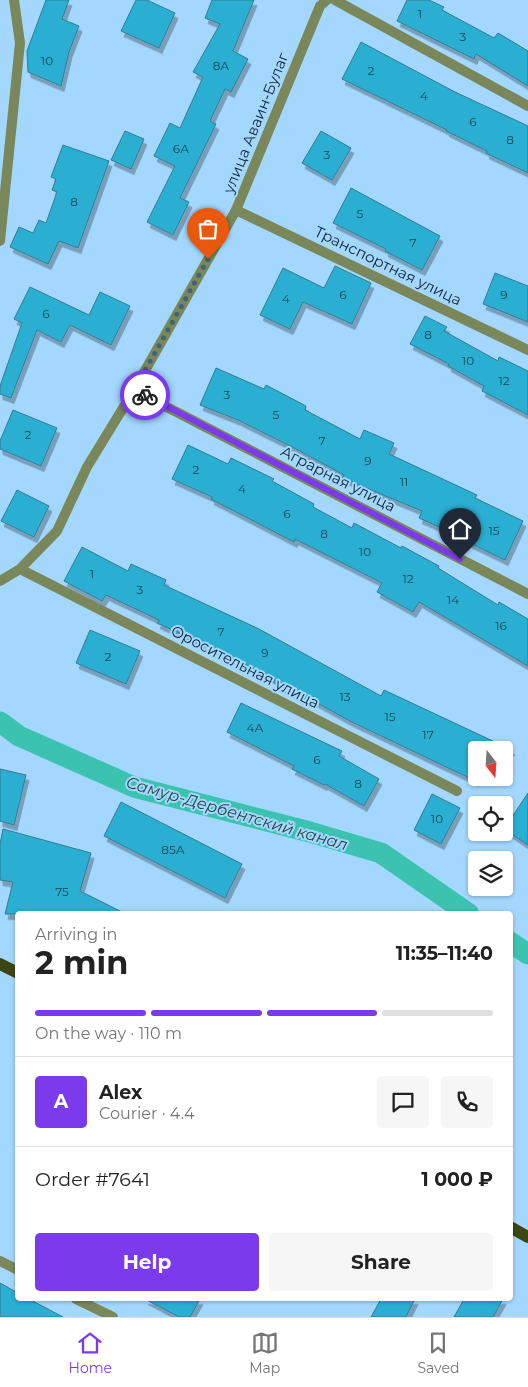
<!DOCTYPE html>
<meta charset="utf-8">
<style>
:root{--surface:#fff;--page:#f6f6f6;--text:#222;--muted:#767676;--line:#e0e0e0;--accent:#7c3aed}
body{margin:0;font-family:Montserrat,sans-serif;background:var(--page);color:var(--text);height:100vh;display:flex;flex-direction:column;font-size:19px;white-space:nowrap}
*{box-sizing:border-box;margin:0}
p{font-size:16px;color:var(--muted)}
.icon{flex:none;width:28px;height:28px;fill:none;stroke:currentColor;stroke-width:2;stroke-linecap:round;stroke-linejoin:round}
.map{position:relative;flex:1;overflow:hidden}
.side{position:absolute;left:15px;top:911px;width:498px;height:390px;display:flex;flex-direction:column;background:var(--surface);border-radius:5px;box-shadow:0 1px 4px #0004}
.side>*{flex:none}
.needle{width:32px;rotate:163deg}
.controls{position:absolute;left:468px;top:741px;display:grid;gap:10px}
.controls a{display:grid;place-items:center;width:45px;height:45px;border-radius:5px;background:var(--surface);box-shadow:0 1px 4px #0004;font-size:25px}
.pin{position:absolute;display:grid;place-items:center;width:42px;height:42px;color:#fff;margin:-51px -21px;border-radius:50% 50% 50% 0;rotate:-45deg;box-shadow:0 0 5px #0007}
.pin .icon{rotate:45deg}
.courier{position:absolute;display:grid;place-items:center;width:50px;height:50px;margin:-25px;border:4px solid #7c3aed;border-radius:50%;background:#fff;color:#222;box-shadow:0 1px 6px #0007}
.headline em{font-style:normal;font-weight:700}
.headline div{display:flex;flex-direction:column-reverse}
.headline{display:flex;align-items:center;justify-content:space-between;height:85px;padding:0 20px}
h1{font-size:32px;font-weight:700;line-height:38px}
.bar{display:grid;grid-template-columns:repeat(4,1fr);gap:8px 5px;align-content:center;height:60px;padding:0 20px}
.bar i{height:6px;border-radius:4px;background:var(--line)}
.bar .on{background:var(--accent)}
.bar p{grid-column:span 4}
.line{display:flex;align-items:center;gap:12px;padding:0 20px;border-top:1px solid var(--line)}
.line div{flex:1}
.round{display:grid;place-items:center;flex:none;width:52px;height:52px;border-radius:5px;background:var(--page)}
.button{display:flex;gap:10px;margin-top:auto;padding:10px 20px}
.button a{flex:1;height:58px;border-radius:5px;background:var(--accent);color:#fff;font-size:20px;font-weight:700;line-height:58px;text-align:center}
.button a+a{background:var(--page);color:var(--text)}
.dock{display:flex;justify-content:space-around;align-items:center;height:70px;border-top:1px solid var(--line);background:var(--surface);font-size:14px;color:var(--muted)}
.dock a{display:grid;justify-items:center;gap:2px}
.dock .on{color:var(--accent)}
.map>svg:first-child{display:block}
</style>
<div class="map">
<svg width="528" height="1317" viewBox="0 0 528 1317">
<defs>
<filter id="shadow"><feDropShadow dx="3" dy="5.5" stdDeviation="0" flood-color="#0004"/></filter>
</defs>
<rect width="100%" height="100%" fill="#a3d7fe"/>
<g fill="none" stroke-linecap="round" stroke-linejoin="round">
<!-- canal -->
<path stroke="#3bc3af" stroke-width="21" d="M0 722 19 736 134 787 310 832 381 853 469 914
M510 942 528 954"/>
</g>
<!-- building -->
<path fill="#2baed2" stroke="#347b90" filter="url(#shadow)" d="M46 0H69L62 19 79 26 69 52 61 86 28 72 27 51Z
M136 0H147L175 13 159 48 121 31Z
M212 0H254L233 51 248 59 231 92 225 89 210 121 216 124 180 198 189 202 173 235 147 222 175 166 154 156 170 123 180 128 203 77 193 72 220 24 205 18Z
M407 0H429L444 7 442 10 494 38 498 33 528 51V86L476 54 474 59 397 21Z
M361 42 455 92 528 126V173L486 153 487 151 446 131 447 130 342 79Z
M125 131 144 139 131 169 111 160Z
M321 131 351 148 332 180 302 163Z
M63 145 109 161 78 248 59 241 48 264 10 247 19 227 33 233 39 220 46 223 57 192 52 190 56 179 51 177Z
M351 188 440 236 422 270 385 251 386 249 333 223Z
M335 266 371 283 352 324 303 302 290 329 260 315 283 268 324 288Z
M495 273 528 286V322L483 304Z
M30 287 89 315 100 292 130 306 111 345 70 325 61 342 37 330 11 398 0 394V386L22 323 14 319Z
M425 316 447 327 444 331 498 361 499 357 528 371V415L482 391 484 386 448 366 449 364 410 344Z
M216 368 264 389 266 385 306 406 305 410 360 439 364 430 394 443 389 454 477 495 475 498 523 521 505 560 466 541 467 539 419 518 422 511 342 478 344 475 296 449 238 420 200 405Z
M13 410 57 428 41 466 0 449V441Z
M188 445 228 464 231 458 274 479 272 481 314 504 313 507 352 528 354 523 401 548 402 546 439 566 438 568 498 605 499 602 528 619V666L419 602 413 612 377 592 382 583 295 539 294 542 211 499 212 497 172 479Z
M17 490 49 506 34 537 1 521Z
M82 547 128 571 131 564 166 580 164 585 259 629 381 696 384 690 512 750H476V781L442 765 350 721 312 700 311 703 274 683 275 680 229 656 157 623 159 620 106 595 102 601 64 581Z
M90 630 140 651 126 684 76 663Z
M241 703 342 751 339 756 379 779 364 806 325 784 324 785 292 769 294 766 227 732Z
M0 769 26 775 14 825 0 821Z
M528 793V845L504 829Z
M432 794 460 808 441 844 414 830Z
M121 802 242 864 225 898 104 836Z
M3 829 91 853 80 891 126 914H5L13 882 0 880V844Z
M0 1283 18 1293V1299H29L63 1317H0Z
M145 1299H200L190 1317H179Z
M381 1299H415L406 1317H371Z
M464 1299H503L493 1317H454Z"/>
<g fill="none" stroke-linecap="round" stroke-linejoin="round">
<!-- minor -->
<path stroke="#7a875a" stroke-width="10" d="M335 0 528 106
M236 210 528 350
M0 241 20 43 14 0
M134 390 528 594
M20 569 457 791
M0 581 20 569 57 531 87 467 134 390 236 210 320 6 327 0
M0 1261 18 1270
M76 1299 113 1317"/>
<!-- primary -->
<path stroke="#3b4713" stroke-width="12" d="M0 964 18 973
M510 1227 528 1237"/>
</g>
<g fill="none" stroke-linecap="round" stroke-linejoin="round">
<!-- done -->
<path stroke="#426279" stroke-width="5" stroke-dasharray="0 9" d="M145 395 134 390 208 259"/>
<!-- route -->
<path stroke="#7c3aed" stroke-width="6" d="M145 395 460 559"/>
</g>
<g text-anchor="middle" stroke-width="4" stroke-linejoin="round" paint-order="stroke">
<!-- number labels -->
<g font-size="12" fill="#154659">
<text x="420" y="18">1</text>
<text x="463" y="41">3</text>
<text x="47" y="65">10</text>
<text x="221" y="70">8А</text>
<text x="371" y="75">2</text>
<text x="424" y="100">4</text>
<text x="473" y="126">6</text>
<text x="510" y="144">8</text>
<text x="181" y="153">6А</text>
<text x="327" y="159">3</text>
<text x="74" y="206">8</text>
<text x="360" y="218">5</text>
<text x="413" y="247">7</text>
<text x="343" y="299">6</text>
<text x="504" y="299">9</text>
<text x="286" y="303">4</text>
<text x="46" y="318">6</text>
<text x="428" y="339">8</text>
<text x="468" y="365">10</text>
<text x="504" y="385">12</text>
<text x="227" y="399">3</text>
<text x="276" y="419">5</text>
<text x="28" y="439">2</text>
<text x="322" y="445">7</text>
<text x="368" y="465">9</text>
<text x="196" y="474">2</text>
<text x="404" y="486">11</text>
<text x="242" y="493">4</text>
<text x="287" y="518">6</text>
<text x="494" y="535">15</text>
<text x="324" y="538">8</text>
<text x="365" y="556">10</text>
<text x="92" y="578">1</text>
<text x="408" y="583">12</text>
<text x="140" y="594">3</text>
<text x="453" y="604">14</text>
<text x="501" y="630">16</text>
<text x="221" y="636">7</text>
<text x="265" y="657">9</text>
<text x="108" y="661">2</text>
<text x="345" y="701">13</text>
<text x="390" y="721">15</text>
<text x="255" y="732">4А</text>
<text x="428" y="739">17</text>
<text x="317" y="764">6</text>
<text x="358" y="788">8</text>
<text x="437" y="823">10</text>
<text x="173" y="854">85А</text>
<text x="62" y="896">75</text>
</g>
<!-- street labels -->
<g font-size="15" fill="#0e2331" stroke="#a3d7fe">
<text transform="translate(256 123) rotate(-68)" y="5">улица Аваин-Булаг</text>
<text transform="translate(388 266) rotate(26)" y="5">Транспортная улица</text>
<text transform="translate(338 479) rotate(27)" y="5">Аграрная улица</text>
<text transform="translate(245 667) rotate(27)" y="5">Оросительная улица</text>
</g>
<!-- water labels -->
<g font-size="16" font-style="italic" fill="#2a4641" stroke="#a3d7fe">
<text transform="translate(237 813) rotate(16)" y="6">Самур-Дербентский канал</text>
</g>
</g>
</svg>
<div class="controls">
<a><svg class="needle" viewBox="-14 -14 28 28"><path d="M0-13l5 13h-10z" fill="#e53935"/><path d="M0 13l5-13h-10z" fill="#767676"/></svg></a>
<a><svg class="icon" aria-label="locate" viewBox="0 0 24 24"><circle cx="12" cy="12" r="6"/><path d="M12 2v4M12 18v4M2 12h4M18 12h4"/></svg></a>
<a><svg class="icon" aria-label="layers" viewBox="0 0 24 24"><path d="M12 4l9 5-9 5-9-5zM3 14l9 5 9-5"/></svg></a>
</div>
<div class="pin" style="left:208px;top:259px;background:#ea580c"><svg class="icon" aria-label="bag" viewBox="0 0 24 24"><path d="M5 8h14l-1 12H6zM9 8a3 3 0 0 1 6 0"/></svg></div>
<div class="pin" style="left:460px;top:559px;background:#1f2937"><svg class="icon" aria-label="home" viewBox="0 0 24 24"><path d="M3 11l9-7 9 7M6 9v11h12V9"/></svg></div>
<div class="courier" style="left:145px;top:395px"><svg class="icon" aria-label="bike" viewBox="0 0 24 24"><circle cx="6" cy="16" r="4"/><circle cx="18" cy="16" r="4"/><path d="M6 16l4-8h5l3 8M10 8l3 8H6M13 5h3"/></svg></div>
<section class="side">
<div class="headline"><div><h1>2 min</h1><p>Arriving in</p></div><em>11:35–11:40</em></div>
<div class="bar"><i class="on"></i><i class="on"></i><i class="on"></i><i></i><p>On the way · 110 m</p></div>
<div class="line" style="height:90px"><b class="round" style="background:var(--accent);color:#fff">A</b><div><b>Alex</b><p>Courier · 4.4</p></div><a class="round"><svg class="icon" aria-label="chat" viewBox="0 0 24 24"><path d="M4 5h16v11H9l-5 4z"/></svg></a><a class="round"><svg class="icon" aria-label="phone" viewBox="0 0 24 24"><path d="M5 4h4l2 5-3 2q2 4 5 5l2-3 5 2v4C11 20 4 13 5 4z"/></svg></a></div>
<div class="line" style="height:65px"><div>Order #7641</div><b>1 000 ₽</b></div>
<div class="button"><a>Help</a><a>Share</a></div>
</section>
</div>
<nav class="dock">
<a class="on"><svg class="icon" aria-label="home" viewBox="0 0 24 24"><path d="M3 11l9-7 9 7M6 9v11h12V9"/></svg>Home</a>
<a><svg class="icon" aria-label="map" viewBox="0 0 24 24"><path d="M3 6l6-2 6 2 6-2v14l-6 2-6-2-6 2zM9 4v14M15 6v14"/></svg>Map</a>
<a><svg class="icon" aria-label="saved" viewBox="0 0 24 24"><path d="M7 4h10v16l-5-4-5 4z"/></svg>Saved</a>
</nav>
